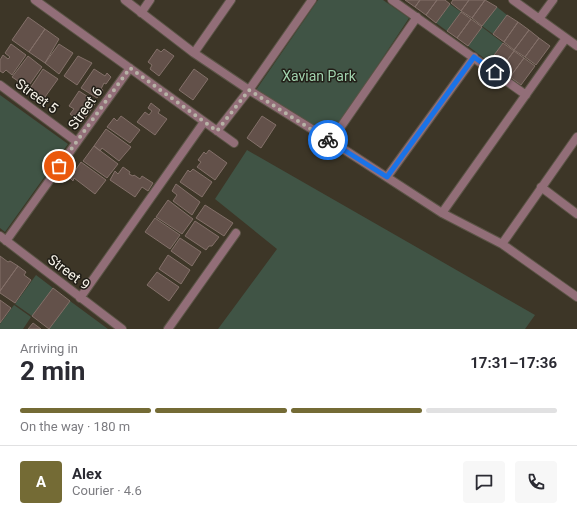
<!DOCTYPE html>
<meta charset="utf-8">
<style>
:root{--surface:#fff;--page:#f7f7f7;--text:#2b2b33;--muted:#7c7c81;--line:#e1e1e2;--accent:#746b35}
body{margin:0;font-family:Roboto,sans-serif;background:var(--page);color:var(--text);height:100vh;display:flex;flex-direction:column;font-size:15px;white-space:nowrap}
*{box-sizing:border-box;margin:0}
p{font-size:13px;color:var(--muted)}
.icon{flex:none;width:22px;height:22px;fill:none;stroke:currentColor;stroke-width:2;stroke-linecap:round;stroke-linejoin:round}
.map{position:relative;height:329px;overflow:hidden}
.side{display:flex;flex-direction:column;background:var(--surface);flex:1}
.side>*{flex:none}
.pin{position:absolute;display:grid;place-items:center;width:34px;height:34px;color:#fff;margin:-17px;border:2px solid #fff;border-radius:50%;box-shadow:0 1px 4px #0007}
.courier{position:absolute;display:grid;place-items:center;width:40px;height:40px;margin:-20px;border:3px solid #1a73e8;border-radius:50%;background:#fff;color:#222;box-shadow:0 1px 5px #0007}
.summary em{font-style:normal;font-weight:700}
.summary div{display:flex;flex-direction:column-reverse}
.summary{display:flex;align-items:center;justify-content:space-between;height:68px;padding:0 20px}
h1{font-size:26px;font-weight:700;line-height:30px}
.bar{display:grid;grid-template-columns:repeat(4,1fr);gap:6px 4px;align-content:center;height:48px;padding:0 20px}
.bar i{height:5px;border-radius:3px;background:var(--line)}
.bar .on{background:var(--accent)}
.bar p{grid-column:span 4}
.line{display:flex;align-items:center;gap:10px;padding:0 20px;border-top:1px solid var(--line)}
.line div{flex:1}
.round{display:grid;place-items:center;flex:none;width:42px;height:42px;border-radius:4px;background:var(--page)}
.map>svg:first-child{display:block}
</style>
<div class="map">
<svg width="577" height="329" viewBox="0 0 577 329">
<rect width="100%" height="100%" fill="#3d3627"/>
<!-- green -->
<path fill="#405445" d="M318 0H383L409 18 331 136 256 90Z
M450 4 461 12 447 31 436 23Z
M497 7 507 15 493 34 482 26Z
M482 27 503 43 489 62 468 46Z
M0 95 68 144 5 232 0 228Z
M247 150 535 315 525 329H218L277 249 215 199Z
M36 275 53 288 32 316 15 304Z
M70 301 108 329H49Z
M14 305 31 317 23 329H0V324Z"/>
<!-- building -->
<path fill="#63514a" stroke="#837069" d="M405 0H420L415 7Z
M420 0H437L426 15 415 7Z
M437 0H445L450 4 436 23 426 15Z
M453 0H469L461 11 451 3Z
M469 0H485L472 18 461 11Z
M485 0 497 7 482 26 472 18Z
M461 12 471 19 457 38 447 31Z
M507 15 518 22 504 42 493 34Z
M28 17 45 29 29 52 12 40Z
M471 19 482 27 468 46 457 38Z
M518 22 529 30 514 50 504 42Z
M45 29 59 39 45 63 29 52Z
M529 30 539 38 525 57 514 50Z
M539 38 550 46 536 65 525 57Z
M503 43 514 51 500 70 489 62Z
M11 44 26 55 12 75 6 70 3 73 0 71V60L3 55 8 59 10 57 5 53Z
M59 44 73 53 59 74 45 63Z
M157 49 161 52 164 49 174 56 159 76 150 69 152 65 148 62Z
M514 51 524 58 510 77 500 70Z
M28 56 42 67 25 91 16 85 18 81 12 77Z
M78 56 92 63 77 85 64 76Z
M524 58 535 66 521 85 510 77Z
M43 69 58 79 45 97 47 98 43 102 41 101 31 87Z
M94 69 105 76 107 73 111 77 106 84 104 83 101 89 103 90 97 98 81 88Z
M194 69 208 79 193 100 179 90Z
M79 91 96 102 82 123 70 114 74 109 69 106Z
M151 103 160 110 158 113 167 119 155 135 137 122 145 112 149 115 152 111 148 108Z
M121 116 140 130 130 143 107 127 114 118 117 121Z
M262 116 276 125 261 148 247 138Z
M106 129 131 147 119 161 102 148 100 151 94 146Z
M94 146 118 164 107 178 83 161Z
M209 150 227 163 215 180 197 167 201 162 198 160 204 152 206 154Z
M81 162 106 180 95 194 74 178 73 181 70 178Z
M123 167 130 172 129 174 133 176 134 175 140 179 142 176 153 183 148 191 142 187 135 197 110 180 115 171 118 174Z
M193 169 212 182 202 197 180 182 188 170 190 172Z
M176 184 200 202 192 215 173 201 177 195 172 191Z
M168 200 193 219 182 234 156 217Z
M205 205 233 223 224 236 196 218Z
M155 218 180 235 170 249 145 232Z
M195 221 219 237 212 246H209L206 250 185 236Z
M180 238 201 252 192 266 171 251Z
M168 255 190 270 181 284 159 269Z
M0 256 8 262 10 261 18 266 0 291Z
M18 266 26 272 24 275 31 280 15 303 0 293V291Z
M157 272 179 287 169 301 147 285Z
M53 288 70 301 49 329 32 316Z
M0 300 11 308 0 323Z
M33 323 41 329H28Z"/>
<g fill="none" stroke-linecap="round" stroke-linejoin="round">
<!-- street casing -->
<g stroke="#5b5446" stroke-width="10">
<path id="street" d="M35 0 234 143
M125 0 194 53 249 90 331 141 442 213 502 244 577 297
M392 0 526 95
M513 0 577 46
M141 13 150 0
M539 19 553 0
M194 53 231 0
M0 85 77 142
M217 131 249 90 312 0
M331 141 417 17
M387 177 474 57
M541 187 577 214
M442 213 566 38
M0 236 122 329
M6 241 130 68
M502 244 577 137
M80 298 204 122
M168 329 236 233"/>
</g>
<!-- street -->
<use href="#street" stroke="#926e78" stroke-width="8"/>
</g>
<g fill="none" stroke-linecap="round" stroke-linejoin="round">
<!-- done -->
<path stroke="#b7b2a6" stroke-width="4" stroke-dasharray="0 7.2" d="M59 166 130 68 217 131 249 90 328 140"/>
<!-- route -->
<path stroke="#1a73e8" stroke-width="5" d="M328 140 387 177 474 57 495 72"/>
</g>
<g text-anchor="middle" stroke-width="3" stroke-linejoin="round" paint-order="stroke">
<!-- park labels -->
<g font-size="14" fill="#a1d3ae" stroke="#211e17">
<text x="319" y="81">Xavian Park</text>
</g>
<!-- street labels -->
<g font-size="14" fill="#f8f4ea" stroke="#211e17">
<text transform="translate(37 96) rotate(36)" y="5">Street 5</text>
<text transform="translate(85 108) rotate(-55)" y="5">Street 6</text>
<text transform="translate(69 272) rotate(37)" y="5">Street 9</text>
</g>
</g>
</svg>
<div class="pin" style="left:59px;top:166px;background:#ea580c"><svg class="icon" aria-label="bag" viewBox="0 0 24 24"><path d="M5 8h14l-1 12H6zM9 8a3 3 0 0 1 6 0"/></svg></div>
<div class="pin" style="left:495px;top:72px;background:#1f2937"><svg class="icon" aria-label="home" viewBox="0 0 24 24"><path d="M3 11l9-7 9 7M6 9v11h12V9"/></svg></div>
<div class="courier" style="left:328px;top:140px"><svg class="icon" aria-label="bike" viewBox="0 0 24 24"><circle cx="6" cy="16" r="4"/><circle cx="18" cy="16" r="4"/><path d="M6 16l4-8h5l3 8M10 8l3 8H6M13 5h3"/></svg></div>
</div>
<section class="side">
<div class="summary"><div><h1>2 min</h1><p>Arriving in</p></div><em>17:31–17:36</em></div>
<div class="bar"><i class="on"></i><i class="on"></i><i class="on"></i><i></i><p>On the way · 180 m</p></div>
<div class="line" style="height:72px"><b class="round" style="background:var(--accent);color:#fff">A</b><div><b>Alex</b><p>Courier · 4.6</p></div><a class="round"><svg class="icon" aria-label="chat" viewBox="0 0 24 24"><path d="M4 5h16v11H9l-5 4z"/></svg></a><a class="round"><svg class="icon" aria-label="phone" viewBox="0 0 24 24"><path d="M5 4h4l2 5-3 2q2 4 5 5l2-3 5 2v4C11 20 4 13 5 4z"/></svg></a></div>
</section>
